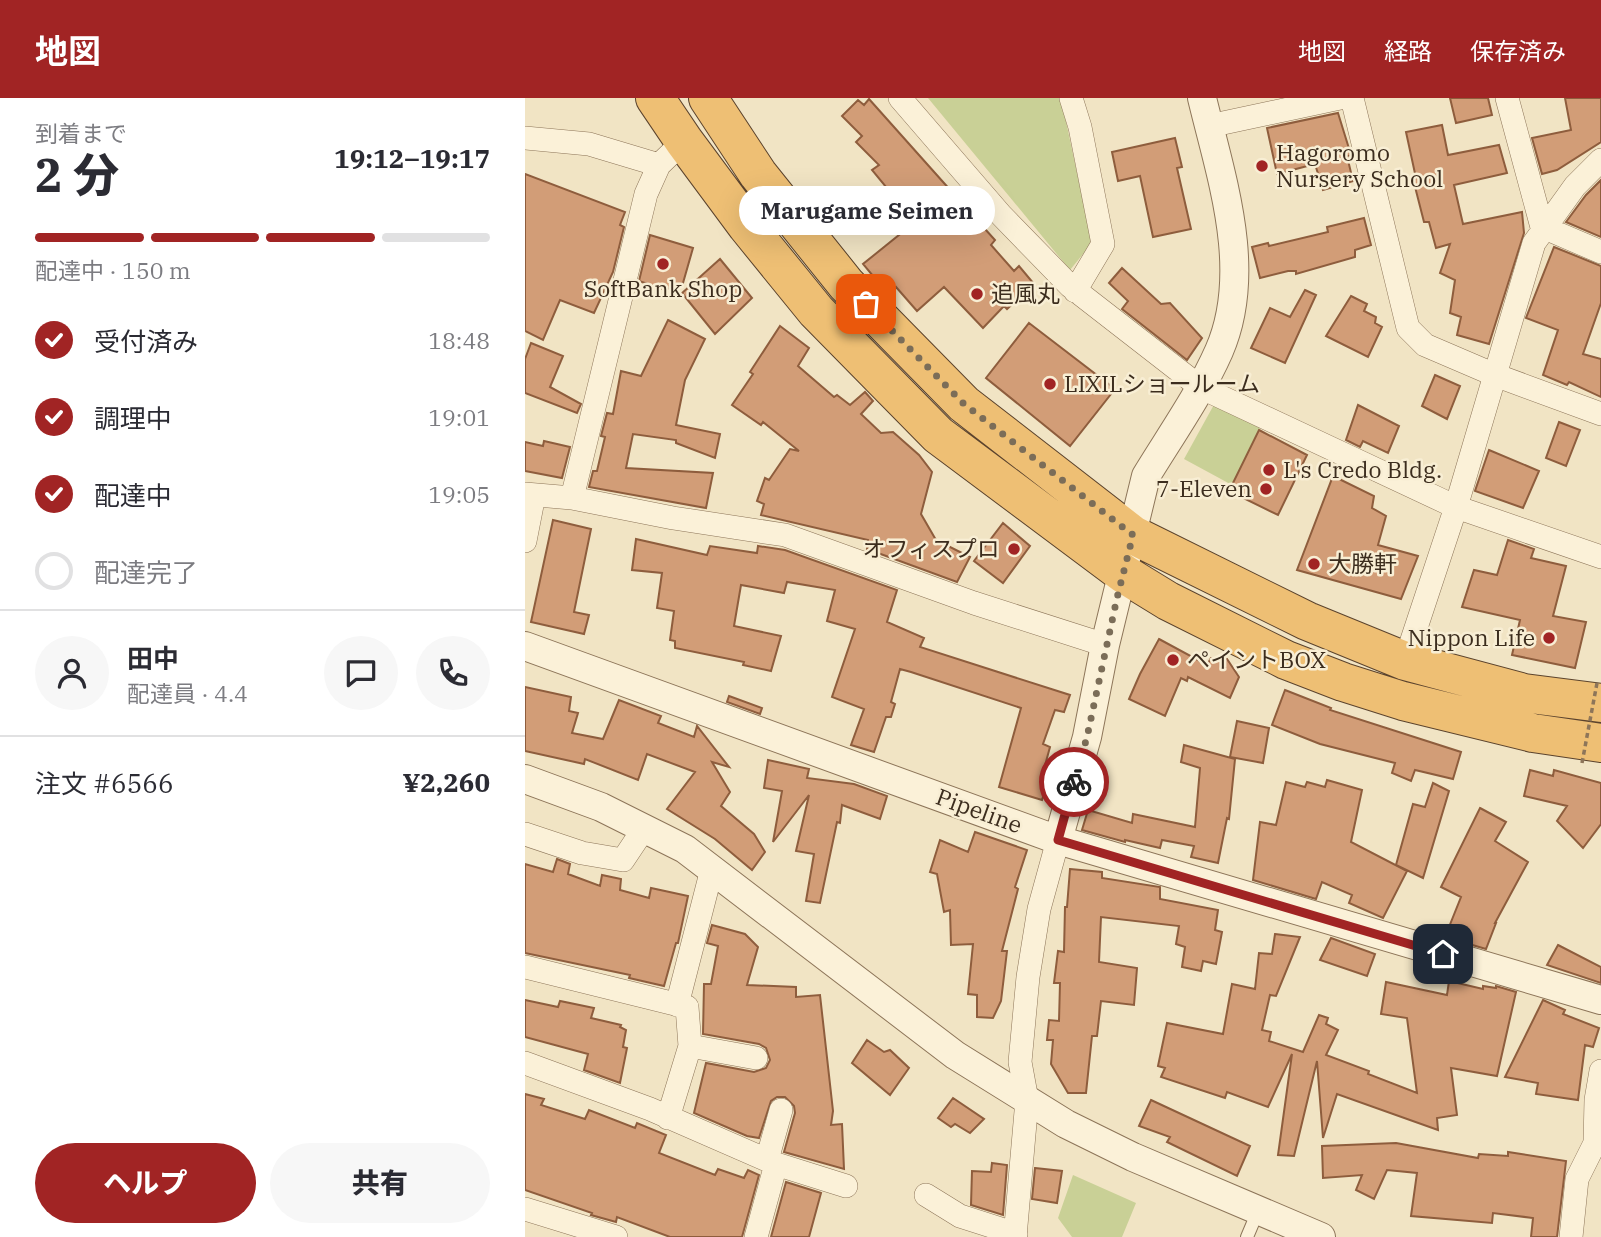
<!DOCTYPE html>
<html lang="ja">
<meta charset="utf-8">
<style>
:root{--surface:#fff;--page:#f7f7f7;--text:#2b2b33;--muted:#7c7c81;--line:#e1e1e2;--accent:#a12424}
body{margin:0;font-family:"IBM Plex Serif","Noto Sans JP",serif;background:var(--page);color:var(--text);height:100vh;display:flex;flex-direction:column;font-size:26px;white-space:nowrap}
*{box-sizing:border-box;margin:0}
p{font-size:23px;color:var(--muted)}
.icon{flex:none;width:38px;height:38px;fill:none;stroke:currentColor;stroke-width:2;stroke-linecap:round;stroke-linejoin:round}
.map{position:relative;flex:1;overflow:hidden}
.panel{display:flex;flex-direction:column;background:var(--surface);width:525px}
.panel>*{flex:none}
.pin{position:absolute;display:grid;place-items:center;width:60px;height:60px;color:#fff;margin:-30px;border-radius:14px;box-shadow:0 4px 10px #0006}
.courier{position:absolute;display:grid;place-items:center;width:70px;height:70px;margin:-35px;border:5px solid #a12424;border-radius:50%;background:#fff;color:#222;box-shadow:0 2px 9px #0007}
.bubble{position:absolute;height:49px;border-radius:24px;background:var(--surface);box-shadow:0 7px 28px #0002;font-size:23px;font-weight:800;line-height:49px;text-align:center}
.head em{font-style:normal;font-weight:800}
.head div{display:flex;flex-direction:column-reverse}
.head{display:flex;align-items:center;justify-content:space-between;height:119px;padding:0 35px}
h1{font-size:46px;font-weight:800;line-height:52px}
.bar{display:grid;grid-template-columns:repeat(4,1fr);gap:10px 7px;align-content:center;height:84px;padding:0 35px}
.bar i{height:9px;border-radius:5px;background:var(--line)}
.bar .selected{background:var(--accent)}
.bar p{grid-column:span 4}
.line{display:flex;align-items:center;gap:18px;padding:0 35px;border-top:2px solid var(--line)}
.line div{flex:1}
.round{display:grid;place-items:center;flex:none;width:74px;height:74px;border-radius:37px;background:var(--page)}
ol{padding:0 35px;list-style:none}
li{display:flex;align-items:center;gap:21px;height:77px}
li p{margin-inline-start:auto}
li .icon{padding:7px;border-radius:50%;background:var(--accent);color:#fff;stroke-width:4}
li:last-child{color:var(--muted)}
li i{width:38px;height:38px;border:4px solid var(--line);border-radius:50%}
.primary-button{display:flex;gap:14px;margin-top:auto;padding:14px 35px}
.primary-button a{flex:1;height:80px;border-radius:42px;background:var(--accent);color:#fff;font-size:28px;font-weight:800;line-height:80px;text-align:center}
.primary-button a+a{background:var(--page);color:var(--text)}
header{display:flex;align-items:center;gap:42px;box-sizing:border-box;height:98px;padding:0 35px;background:var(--accent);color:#fff}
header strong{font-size:33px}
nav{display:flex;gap:38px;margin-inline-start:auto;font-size:24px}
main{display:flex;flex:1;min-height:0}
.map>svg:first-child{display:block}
</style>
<header>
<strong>地図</strong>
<nav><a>地図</a><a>経路</a><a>保存済み</a></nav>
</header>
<main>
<section class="panel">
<div class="head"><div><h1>2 分</h1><p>到着まで</p></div><em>19:12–19:17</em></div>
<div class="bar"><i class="selected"></i><i class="selected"></i><i class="selected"></i><i></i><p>配達中 · 150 m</p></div>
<ol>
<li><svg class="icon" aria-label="check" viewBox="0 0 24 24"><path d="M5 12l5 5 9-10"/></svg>受付済み<p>18:48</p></li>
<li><svg class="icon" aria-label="check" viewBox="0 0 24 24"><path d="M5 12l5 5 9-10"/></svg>調理中<p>19:01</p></li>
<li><svg class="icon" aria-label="check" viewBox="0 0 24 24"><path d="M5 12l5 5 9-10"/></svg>配達中<p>19:05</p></li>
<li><i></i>配達完了</li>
</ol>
<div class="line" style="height:126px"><a class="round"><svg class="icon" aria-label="person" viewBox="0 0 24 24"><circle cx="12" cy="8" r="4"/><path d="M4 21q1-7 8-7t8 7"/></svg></a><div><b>田中</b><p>配達員 · 4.4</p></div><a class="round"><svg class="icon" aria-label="chat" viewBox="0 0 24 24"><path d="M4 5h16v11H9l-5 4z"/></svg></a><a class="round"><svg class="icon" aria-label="phone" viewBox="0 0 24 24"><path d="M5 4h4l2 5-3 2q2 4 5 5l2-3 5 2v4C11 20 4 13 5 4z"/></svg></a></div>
<div class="line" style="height:91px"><div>注文 #6566</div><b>¥2,260</b></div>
<div class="primary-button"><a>ヘルプ</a><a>共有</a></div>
</section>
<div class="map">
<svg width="1076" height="1139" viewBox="0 0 1076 1139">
<rect width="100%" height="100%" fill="#f1e4c4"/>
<!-- green -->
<path fill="#c9d096" d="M403 0H536L567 145 545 172Z
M691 303 737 326 707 387 659 361Z
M548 1077 611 1105 597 1139H547L533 1120Z"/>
<!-- building -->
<path fill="#d29d77" stroke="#8e5d3d" stroke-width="2" d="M925 0H963L967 17 931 25Z
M1040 0H1076V44L1032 72 1017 76 1007 40 1046 32Z
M344 1 460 131 470 142 466 147 489 173 494 168 509 186 482 211 479 208 458 230 419 189 392 213 371 189 363 196 338 166 390 124 347 72 354 67 331 44 337 38 317 18 333 2 339 7Z
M813 15 826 57 822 58 828 83 798 92 790 66 752 76 742 30Z
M917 27 923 57 974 47 982 75 929 87 938 126 997 114 999 135 964 246 932 237 936 219 925 215 930 182 915 175 925 146 911 150 904 124H899L888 81 891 80 881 34Z
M650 40 657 69 652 70 666 131 628 139 615 78 593 83 587 54Z
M0 76 100 114 95 127 99 129 88 174 69 215 35 202 18 242 0 233Z
M1076 82V139L1041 124 1061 97Z
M839 120 846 147 830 152V159L771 176V173H763L735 180 727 149 743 145 744 148 803 134 802 129Z
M125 137 168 150 158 185 140 192 114 183Z
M1029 149 1076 168V205L1058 256 1076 261V299L1044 284 1042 287 1018 277 1033 232 1001 220Z
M195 161 227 200 190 236 157 195Z
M597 170 636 206 645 205 677 240 662 262 597 211 603 203 584 185Z
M780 192 791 197 760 265 726 250 745 210 765 219Z
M826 198 842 206 839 213 851 219 850 225 857 229 843 259 801 238Z
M143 222 180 241 160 282 151 327 195 336 190 360 151 345V342L108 336 101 370 188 375 181 410 64 389 68 373H72L80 339 76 338 82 315 88 316 96 273 116 278Z
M504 225 590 291 545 348 461 280Z
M255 228 284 250 273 268 309 299 312 297 325 307 340 294 348 303 336 316 356 335 368 334 394 357 407 374 396 416 411 442 445 459 432 484 342 451 343 442 236 417 239 406 232 403 240 380 244 382 265 351 274 353 238 324 236 327 207 307 228 276 225 274Z
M6 245 38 258 25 289 56 306 52 315 0 295V261Z
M910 277 935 288 922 321 897 308Z
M833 307 874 328 863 355 838 343 835 349 821 342Z
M1034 324 1055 332 1041 368 1021 360Z
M734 332 782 357 753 417 704 393Z
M19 343 45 349 37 380 0 373V344L18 348Z
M964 352 1014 373 998 410 950 393Z
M808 378 849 398 847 410 861 418 853 447 893 458 876 501 772 472Z
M28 422 66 431 49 514 64 517 59 536 6 524Z
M478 425 505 448 478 485 449 463Z
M111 441 182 457 185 448 232 455 233 448 260 452 372 492 362 524 399 540 395 549 545 597 539 614 530 612 518 646 525 649 516 682 523 684 517 702 474 689 496 610 386 574 375 571 366 604 370 606 366 619H361L349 654 326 647 339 611 307 599 330 531 302 523 310 492 262 484 259 495 216 487 209 528 256 538 246 573 218 567 219 564 150 550V543L145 542 149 513 132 510 137 475 107 472Z
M983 442 1009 451 1006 460 1041 468 1028 518 1061 524 1050 570 987 557 995 522 937 509 949 472 972 477Z
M634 541 682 567 686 560 702 561 714 579 705 600 663 579 662 583 656 580 640 618 604 601 615 576Z
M0 589 46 599 44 613 53 615 47 635 78 641 94 602 136 618 133 625 169 639 172 628 204 669 187 664 205 694 196 708 229 736 240 754 227 772 190 741 142 711 170 674 122 656 113 682 60 661 59 666 0 653Z
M760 592 806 610 805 612 936 654 928 681 890 672 886 683 867 675 870 665 795 646 747 627Z
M204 598 237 610 235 616 202 604Z
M712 623 744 630 738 665 705 659Z
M659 647 710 661 704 721 702 720 693 765 666 759 669 748 637 742 635 750 600 742V744L557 732 563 712 607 725 608 716 670 729 675 670 656 664Z
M243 662 284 671 282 680 329 686 362 698 355 721 317 707 315 725 312 724 295 805 281 803 289 756 271 753 284 697 248 744 257 693 239 690Z
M1005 672 1028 678 1029 672 1076 685V726L1058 750 1032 723 1042 708 999 698Z
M802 682 837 692 826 744 882 773 858 820 824 805 827 797 797 784 791 801 728 782 735 724 751 727 761 684 780 689 782 684 800 689Z
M908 685 924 693 898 780 871 767 888 706 900 709Z
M955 710 981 724 970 743 1003 764 970 825H971L961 851 920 839 936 799 916 789Z
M450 734 502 752 490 789 493 791 477 853H482L476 903 468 920 452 919V897L443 896 448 846 426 847 425 812 419 814 412 776 405 774 415 742 443 754Z
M32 761 45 766 43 776 75 788 77 777 96 781 95 792 124 800 126 790 163 798 153 845H151L139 888 104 880 105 877 0 855V766L28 774Z
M545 771 577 774V780L635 789V801L693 812 690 832 697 834 691 866 678 863 676 873 657 869 660 849 651 846 654 828 576 819 574 864 612 870 609 907 576 903 572 938H567L561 995H543L526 966 528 942H522L524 922 534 923 535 885H529L533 853 539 854 540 809H542Z
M187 827 220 836 233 849 222 887 271 889V899L295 897 308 1013 306 1027 317 1026 319 1071 259 1054 270 1015 269 1008 260 999H252L246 1003 234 1040 222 1038 169 1015 181 965 229 974 241 970 245 962 241 950 234 946 178 936 179 886H186L193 848 182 845Z
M750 836 775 839 751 898 745 897 737 932 746 934 744 943 778 954 794 917 803 920 801 926 813 932 801 957 844 973 843 976 892 995 882 920 856 916 861 884 922 897 924 883 958 891V888L971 890V888L991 894 972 978 926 970 932 1017 912 1020 913 1032 812 996 798 1040 792 963 769 1058 753 1057 767 956 743 1009 702 994 700 1000 636 979 640 970 633 968 642 925 698 936 707 886 730 891 734 855 747 856Z
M806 840 850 856 842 878 795 862Z
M1033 847 1076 869V885L1022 867Z
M0 902 33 909 35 903 69 910 66 920 96 927 95 929 101 932 98 949 102 950 95 985 59 972 63 956 0 939Z
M1018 902 1040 912 1038 916 1074 930 1068 949 1060 947 1053 1002 1011 996 1013 985 980 979Z
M342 942 359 954 365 952 384 970 365 997 327 965Z
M0 996 19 1001 16 1007 60 1021 64 1012 110 1030 112 1025 141 1037 134 1055 190 1077 193 1071 219 1080 223 1072 234 1077 217 1139H145L92 1119 91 1124 66 1117 67 1115 0 1092Z
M428 1000 459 1021 445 1035 430 1026 426 1029 413 1020Z
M626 1002 725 1048 712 1078 642 1044 645 1039 614 1028Z
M871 1045 953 1060 954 1056 983 1058V1054L1041 1063 1032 1139H1006L1008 1120 968 1115 967 1125 886 1118 892 1075 862 1072 849 1101 831 1092 837 1077 798 1080 797 1048Z
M467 1065 482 1067 478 1117 446 1107 447 1073 466 1074Z
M510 1070 537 1073 532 1105 507 1101Z
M261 1084 296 1095 284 1139H246Z"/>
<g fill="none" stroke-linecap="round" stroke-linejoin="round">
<!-- service casing -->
<g stroke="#8d7559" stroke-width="14">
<path id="service" d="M722 1139 733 1113"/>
</g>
<!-- minor casing -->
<g stroke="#8d7559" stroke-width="24">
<path id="minor" d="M375 0 476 117 545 188 675 289 931 409 1076 459
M546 0 555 29 578 146 550 193
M827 0 883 230 900 247 970 277 1076 316
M982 0 1018 133
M684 28 815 0
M0 40 64 46 134 67
M1020 130 1076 154
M0 396 47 400 148 420 260 437 449 505 580 547
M47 400 121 96 134 67 159 43
M0 443 9 397
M880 563 931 409 1009 145 1050 88 1076 62
M0 736 57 755 98 762 120 729
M0 869 162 909 165 948 143 1020
M152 907 187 771
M165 948 231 960
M0 965 125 1011 251 1066 231 1139
M242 1062 256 1012
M251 1066 321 1088
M401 1097 435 1118 491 1136
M0 1111 91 1139
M490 1139 502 1002 495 964 503 879 514 811 533 742
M1046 1139 1052 1081 1070 1045 1071 1002 1076 973"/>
</g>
<!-- tertiary casing -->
<g stroke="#8d7559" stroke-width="30">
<path id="tertiary" d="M0 548 533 742 1076 902
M0 681 76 709 160 751 430 957 541 1026 608 1059 796 1139
M533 742 562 639 580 547 621 378C646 337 675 296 694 253 729 173 696 79 677 0"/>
</g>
<!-- trunk casing -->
<g stroke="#5b432d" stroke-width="40">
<path id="trunk" d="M130 0 159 43 222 128 291 213 413 337 599 476 643 503 761 562 818 584 878 603 1008 635 1076 645
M183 0 233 76 321 186 439 306 608 437 782 523 880 563 999 595 1076 605"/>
</g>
<!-- service -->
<use href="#service" stroke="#fbf1d8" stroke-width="12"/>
<!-- minor -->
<use href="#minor" stroke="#fbf1d8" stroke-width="23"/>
<!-- tertiary -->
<use href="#tertiary" stroke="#fbf1d8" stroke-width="28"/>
<!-- trunk -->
<use href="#trunk" stroke="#eebf74" stroke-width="38"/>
<!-- path-bridge -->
<path stroke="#8d7559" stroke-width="3.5" stroke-dasharray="5 3.5" stroke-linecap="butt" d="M1057 665 1072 585"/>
</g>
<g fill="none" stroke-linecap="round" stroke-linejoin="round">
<!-- done -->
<path stroke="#7b6d58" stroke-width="7" stroke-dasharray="0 12.6" d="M341 206 439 306 608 437 592 500 562 639 549 684"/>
<!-- route -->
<path stroke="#a12424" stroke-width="9" d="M549 684 533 742 918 856"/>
</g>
<!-- markers -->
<g fill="#a12424" stroke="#f8eed4" stroke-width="2.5">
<circle cx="737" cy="68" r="7"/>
<circle cx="138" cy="166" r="7"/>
<circle cx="452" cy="196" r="7"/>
<circle cx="525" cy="286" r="7"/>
<circle cx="744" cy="372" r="7"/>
<circle cx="741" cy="391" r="7"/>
<circle cx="489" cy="451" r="7"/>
<circle cx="789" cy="466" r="7"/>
<circle cx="1024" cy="540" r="7"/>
<circle cx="648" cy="562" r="7"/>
</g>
<g text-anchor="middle" stroke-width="5" stroke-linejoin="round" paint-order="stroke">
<!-- poi labels -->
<g font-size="23" fill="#3c2d1e" stroke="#f8eed4" text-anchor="start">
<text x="751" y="63">Hagoromo<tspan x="751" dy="26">Nursery School</tspan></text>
<text x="138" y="199" text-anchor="middle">SoftBank Shop</text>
<text x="466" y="204">追風丸</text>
<text x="539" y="294">LIXILショールーム</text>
<text x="758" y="380">L's Credo Bldg.</text>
<text x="727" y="399" text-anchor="end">7-Eleven</text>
<text x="475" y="459" text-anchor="end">オフィスプロ</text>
<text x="803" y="474">大勝軒</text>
<text x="1010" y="548" text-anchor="end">Nippon Life</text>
<text x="662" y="570">ペイントBOX</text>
</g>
<!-- street labels -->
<g font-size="23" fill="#3c2d1e" stroke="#f8eed4">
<text transform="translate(454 713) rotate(20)" y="8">Pipeline</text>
</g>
</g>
</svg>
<div class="pin" style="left:341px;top:206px;background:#ea580c"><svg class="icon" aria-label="bag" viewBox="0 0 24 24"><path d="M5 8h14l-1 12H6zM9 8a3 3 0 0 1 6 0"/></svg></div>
<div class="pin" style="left:918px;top:856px;background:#1f2937"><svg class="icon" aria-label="home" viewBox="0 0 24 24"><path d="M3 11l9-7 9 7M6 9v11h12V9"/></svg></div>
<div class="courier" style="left:549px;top:684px"><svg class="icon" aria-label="bike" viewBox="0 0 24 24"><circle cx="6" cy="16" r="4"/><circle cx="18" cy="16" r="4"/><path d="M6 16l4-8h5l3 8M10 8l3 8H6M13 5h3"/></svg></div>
<div class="bubble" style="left:214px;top:88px;width:256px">Marugame Seimen</div>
</div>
</main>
